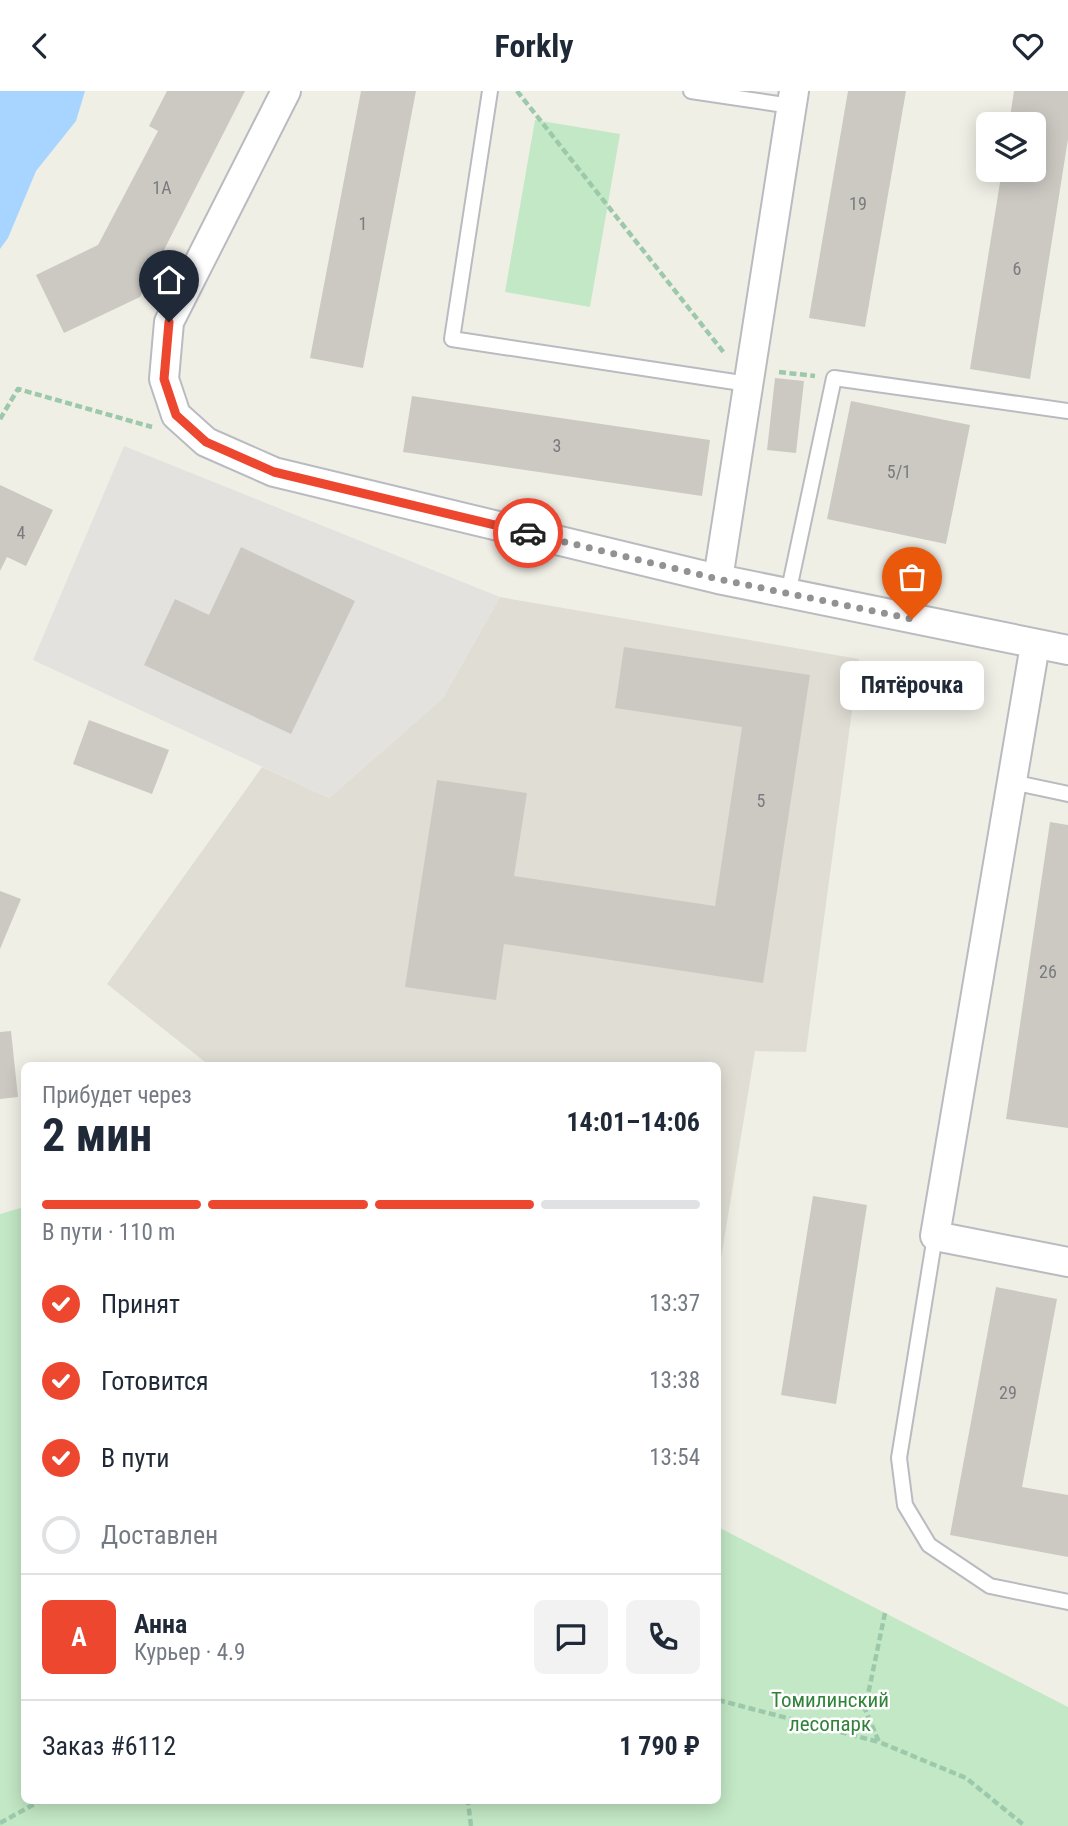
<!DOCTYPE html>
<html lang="ru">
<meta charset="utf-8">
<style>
:root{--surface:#fff;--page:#f2f2f3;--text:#1f2937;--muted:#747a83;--line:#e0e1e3;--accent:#ed4730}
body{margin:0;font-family:"Roboto Condensed",sans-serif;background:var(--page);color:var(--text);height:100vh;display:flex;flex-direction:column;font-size:26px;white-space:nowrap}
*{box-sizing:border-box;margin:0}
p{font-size:23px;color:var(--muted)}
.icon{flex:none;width:38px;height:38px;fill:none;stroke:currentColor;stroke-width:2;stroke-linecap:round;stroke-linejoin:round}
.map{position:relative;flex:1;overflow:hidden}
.drawer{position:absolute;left:21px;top:971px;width:700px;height:742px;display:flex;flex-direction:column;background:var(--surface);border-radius:10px;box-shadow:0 4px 18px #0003}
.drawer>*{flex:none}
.controls{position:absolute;left:976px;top:21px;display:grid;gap:14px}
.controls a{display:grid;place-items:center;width:70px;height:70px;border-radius:10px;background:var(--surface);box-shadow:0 4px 18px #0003;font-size:35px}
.pin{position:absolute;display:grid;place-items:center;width:60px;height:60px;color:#fff;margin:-72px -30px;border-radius:50% 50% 50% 0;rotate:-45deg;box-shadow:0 0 7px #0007}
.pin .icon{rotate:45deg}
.courier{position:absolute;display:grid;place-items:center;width:70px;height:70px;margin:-35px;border:5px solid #ed4730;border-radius:50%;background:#fff;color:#222;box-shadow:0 2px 9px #0007}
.bubble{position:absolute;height:49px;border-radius:10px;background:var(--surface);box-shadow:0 4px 18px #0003;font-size:23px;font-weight:700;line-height:49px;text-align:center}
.overview em{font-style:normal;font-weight:700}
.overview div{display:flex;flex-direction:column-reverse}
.overview{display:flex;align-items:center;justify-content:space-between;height:119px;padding:0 21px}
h1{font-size:46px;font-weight:700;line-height:52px}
.bar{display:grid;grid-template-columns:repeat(4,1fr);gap:10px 7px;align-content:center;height:84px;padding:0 21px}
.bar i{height:9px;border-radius:5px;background:var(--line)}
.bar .current{background:var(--accent)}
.bar p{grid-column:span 4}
.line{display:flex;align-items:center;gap:18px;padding:0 21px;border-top:2px solid var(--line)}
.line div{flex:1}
.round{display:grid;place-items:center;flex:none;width:74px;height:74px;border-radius:10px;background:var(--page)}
ol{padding:0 21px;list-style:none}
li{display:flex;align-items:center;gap:21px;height:77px}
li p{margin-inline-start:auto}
li .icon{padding:7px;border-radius:50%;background:var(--accent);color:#fff;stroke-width:4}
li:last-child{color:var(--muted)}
li i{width:38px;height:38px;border:4px solid var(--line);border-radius:50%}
header{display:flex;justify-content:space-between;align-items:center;height:91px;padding:0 21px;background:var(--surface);font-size:32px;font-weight:700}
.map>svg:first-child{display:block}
</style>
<header><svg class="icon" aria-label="back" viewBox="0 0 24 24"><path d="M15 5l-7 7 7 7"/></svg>Forkly<svg class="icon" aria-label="heart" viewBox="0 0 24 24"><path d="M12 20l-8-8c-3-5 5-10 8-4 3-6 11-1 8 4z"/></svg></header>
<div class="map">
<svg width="1068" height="1735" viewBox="0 0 1068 1735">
<rect width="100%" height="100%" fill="#f0efe6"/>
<!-- industrial -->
<path fill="#e4e2de" d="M124 355 500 506 443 607 329 707 33 569Z"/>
<!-- education -->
<path fill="#e0ded4" d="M500 506 859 568 806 961 755 960 718 1186V975H210L107 893 262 676 329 707 443 607Z"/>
<!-- green -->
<path fill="#c3e8c5" d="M535 29 620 43 590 216 505 201Z
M24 1116V1710H718V1436L1068 1616V1735H0V1123Z"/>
<!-- water -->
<path fill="#a8d5ff" d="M0 0H85L76 30 36 80 8 147 0 158Z"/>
<!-- building -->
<path fill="#ccc9c3" d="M167 0H245L140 206 64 242 36 184 98 154 158 40 149 35Z
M361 0H416L363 277 310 267Z
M848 0H906L865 236 809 227Z
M1014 0H1068V48L1030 288 970 278 1002 79H1034V33H1009Z
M775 287 804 290 796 362 767 359Z
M412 305 710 349 702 405 403 361Z
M851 310 970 334 946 453 827 428Z
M0 394 53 419 26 475 7 466 0 480Z
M241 456 355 510 291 643 144 574 175 508 209 524Z
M624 556 810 584 763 892 504 853 496 909 405 896 437 689 527 702 514 785 715 815 742 636 615 617Z
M89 629 169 659 152 703 73 673Z
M1050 731 1068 734V1037L1006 1028Z
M0 800 21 808 0 858Z
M11 940 18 1006 0 1008V941Z
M813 1105 867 1114 836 1313 781 1304Z
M996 1196 1057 1208 1022 1396 1068 1404V1466L950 1444Z"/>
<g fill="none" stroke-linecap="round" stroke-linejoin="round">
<!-- service casing -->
<g stroke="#b9bbc0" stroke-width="18">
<path id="service" d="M490 0 452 248 748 293
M691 0 791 15
M788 503 834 287 1068 320
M1012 691 1068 703
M935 1145 899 1367 905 1414 929 1454 990 1495 1068 1511"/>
</g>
<!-- minor casing -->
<g stroke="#b9bbc0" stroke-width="32">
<path id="minor" d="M286 0 169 231 164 288 176 324 206 351 274 381 718 488 1068 559
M718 488 794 0
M1035 554 935 1145 1068 1171"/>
</g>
<!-- path -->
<path stroke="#9cc9ab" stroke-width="4.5" stroke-dasharray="7 3.5" stroke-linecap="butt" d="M517 0 725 263
M779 281 815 285
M0 328 18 298 152 336
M885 1522 865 1618 879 1651 966 1687 1025 1735
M718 1609 879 1651
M0 1732 40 1710
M471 1735 468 1711 473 1710"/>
<!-- service -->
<use href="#service" stroke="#fff" stroke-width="14"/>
<!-- minor -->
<use href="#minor" stroke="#fff" stroke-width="28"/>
</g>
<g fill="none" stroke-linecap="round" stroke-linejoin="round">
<!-- done -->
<path stroke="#919393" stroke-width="7" stroke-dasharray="0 12.6" d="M528 442 718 488 912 528"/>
<!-- route -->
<path stroke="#ed4730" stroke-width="9" d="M169 231 164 288 176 324 206 351 274 381 528 442"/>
</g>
<g text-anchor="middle" stroke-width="5" stroke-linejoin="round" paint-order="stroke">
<!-- number labels -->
<g font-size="18" fill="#7a7b7e">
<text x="162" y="103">1А</text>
<text x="858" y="119">19</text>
<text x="363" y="139">1</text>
<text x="1017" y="184">6</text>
<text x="557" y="361">3</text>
<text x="899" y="387">5/1</text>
<text x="21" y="448">4</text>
<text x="761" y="716">5</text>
<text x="1048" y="887">26</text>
<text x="1008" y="1308">29</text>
</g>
<!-- park labels -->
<g font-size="21" fill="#32823a" stroke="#fff">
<text x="830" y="1616">Томилинский<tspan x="830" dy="24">лесопарк</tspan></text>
</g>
</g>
</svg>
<div class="controls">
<a><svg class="icon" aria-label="layers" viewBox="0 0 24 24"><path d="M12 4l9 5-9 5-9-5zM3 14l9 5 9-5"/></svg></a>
</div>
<div class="pin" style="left:912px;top:528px;background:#ea580c"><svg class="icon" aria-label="bag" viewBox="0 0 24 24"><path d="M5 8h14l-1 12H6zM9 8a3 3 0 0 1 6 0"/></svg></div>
<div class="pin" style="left:169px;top:231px;background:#1f2937"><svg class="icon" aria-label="home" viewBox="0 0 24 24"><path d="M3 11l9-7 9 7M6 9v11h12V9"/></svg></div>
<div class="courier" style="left:528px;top:442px"><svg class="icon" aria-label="car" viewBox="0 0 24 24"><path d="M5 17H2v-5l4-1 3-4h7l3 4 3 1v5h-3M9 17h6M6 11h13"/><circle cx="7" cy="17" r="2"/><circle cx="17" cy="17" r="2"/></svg></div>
<div class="bubble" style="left:840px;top:570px;width:144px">Пятёрочка</div>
<section class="drawer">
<div class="overview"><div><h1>2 мин</h1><p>Прибудет через</p></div><em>14:01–14:06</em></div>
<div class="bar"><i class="current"></i><i class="current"></i><i class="current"></i><i></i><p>В пути · 110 m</p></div>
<ol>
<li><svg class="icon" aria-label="check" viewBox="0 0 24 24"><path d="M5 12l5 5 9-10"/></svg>Принят<p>13:37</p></li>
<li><svg class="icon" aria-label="check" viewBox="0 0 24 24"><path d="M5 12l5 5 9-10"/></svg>Готовится<p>13:38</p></li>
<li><svg class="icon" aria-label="check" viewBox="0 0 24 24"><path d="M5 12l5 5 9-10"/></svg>В пути<p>13:54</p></li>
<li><i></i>Доставлен</li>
</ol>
<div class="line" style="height:126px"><b class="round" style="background:var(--accent);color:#fff">А</b><div><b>Анна</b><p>Курьер · 4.9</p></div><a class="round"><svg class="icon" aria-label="chat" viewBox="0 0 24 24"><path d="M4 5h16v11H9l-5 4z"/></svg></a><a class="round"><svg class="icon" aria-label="phone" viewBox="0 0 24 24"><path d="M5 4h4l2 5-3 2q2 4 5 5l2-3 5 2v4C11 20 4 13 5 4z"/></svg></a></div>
<div class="line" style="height:91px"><div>Заказ #6112</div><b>1 790 ₽</b></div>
</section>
</div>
